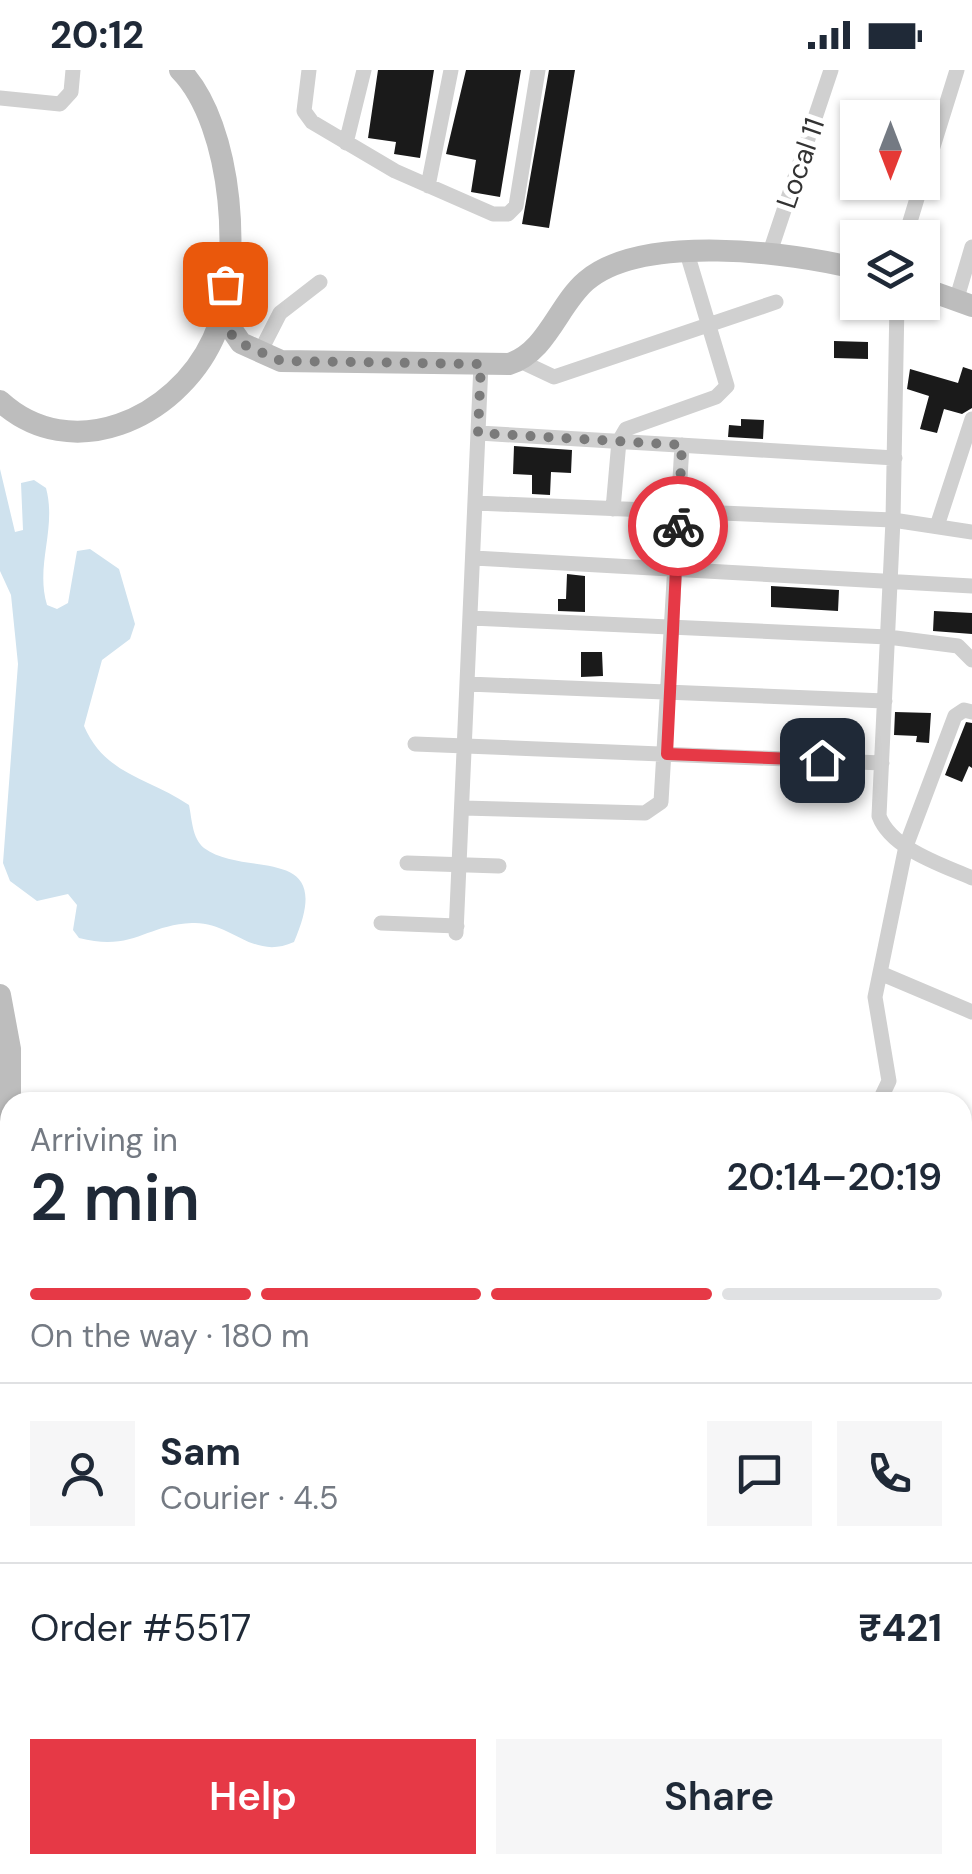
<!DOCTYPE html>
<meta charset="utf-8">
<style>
:root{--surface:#fff;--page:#f6f6f7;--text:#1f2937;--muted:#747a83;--line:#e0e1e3;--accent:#e63946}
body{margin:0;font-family:"DM Sans",sans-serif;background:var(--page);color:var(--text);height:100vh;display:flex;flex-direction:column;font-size:38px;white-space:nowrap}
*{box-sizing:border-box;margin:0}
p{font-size:32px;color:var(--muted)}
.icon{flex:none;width:55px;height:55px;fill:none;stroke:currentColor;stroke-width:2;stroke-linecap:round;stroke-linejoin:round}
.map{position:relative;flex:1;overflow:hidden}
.panel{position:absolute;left:0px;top:1022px;width:972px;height:782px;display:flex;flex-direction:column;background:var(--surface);border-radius:30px 30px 0 0;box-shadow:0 2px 8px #0004}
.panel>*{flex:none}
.needle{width:65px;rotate:180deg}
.controls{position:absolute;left:840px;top:30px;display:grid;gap:20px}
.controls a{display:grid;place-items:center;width:100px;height:100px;border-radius:0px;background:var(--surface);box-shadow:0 2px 8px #0004;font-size:50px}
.pin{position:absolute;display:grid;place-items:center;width:85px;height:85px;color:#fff;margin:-42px;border-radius:20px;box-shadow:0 5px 15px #0006}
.courier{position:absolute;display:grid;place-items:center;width:100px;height:100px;margin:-50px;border:8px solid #e63946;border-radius:50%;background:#fff;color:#222;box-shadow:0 2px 12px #0007}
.overview em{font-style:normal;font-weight:600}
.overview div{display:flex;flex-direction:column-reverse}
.overview{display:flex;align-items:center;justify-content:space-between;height:170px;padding:0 30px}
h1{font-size:65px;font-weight:600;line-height:75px}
.bar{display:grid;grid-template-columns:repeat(4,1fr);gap:15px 10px;align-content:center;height:120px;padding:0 30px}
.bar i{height:12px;border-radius:8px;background:var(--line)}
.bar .selected{background:var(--accent)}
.bar p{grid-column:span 4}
.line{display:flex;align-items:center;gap:25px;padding:0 30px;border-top:2px solid var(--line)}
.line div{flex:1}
.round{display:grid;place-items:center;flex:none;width:105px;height:105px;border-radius:0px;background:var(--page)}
.primary-button{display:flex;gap:20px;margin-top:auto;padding:20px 30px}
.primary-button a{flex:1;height:115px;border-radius:0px;background:var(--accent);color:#fff;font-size:40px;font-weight:600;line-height:115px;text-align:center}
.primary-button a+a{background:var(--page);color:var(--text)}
.status{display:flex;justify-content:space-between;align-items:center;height:70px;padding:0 50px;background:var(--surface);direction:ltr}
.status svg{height:28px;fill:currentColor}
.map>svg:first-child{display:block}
</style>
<div class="status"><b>20:12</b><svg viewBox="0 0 49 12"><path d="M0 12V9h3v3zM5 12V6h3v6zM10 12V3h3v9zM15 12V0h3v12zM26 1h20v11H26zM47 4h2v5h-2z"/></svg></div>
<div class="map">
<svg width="972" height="1804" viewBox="0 0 972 1804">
<rect width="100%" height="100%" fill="#fff"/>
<!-- green -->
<path fill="#e6ecdf" d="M0 1442 10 1444V1795H962L963 1710 972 1714V1804H0Z"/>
<!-- water -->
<path fill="#cfe2ee" d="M0 399 15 462 23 460 21 413 34 410 46 418C57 459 35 495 47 535L57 539 68 533 77 481 90 479 119 499 135 554 130 569 102 590 84 656C105 705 149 708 189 735 192 749 192 768 204 778 245 809 338 771 294 872 252 891 232 851 192 853 145 855 133 882 79 868L73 860 77 835 68 824 37 831 10 811 3 793 18 594 11 525 0 501Z
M963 1142 972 1149V1636L962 1630Z"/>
<!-- building -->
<path fill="#1a1a1a" d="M378 0H434L420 88 394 84 396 72 368 68Z
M466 0H521L500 127 471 122 476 90 446 84Z
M549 0H575L549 158 522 154Z
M834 271 868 272V289L834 288Z
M963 297 972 300V338L962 344 944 339 937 363 920 359 929 326 907 319 910 299 958 313Z
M741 349 764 350 763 369 728 367 729 355 741 356Z
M514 376 572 380 571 403 551 402 550 425 532 424V405L513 404Z
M567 504 585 506V542L558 541V529H566Z
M771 516 839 520 838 541 771 537Z
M934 541 972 543V564L933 561Z
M581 582H602L603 606 581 607Z
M895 642 931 643 929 673 916 672 917 666 894 665Z
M966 652 972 653V698L969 696 962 712 945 705Z"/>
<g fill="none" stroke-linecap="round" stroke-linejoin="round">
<!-- street -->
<path stroke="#d0d0d0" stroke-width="15" d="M309 0 304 41 312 52 395 101 493 144H508L516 136 538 0
M0 28 60 34 71 22 73 0
M346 73 364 0
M922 112 957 0
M428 116 451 0
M905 168 922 112
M769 185 831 0
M956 231 972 177
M897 232 893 450 879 746C891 779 943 795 972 808
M260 282 280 243 320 212
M520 291 554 307 776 232
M479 363 895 388
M476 433 893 450 972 462
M613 439 619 371 626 359 716 327 727 316 687 183
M937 456 972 349
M474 488 972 516
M471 548 888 567 958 576 972 590
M468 614 885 631
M415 674 882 693
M463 738 645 743 661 732 682 375
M407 793 499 796
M381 853 457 856
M456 863 481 294
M880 903 972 942
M879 1032 889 1011 875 927 906 776 955 646 964 640 972 642
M0 1386 10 1387
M962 1639 972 1645"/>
<!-- secondary -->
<path stroke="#bdbdbd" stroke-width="22" d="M922 218 972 236
M221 244 241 273 281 291 509 294C547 282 558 235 586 211 642 163 791 182 858 199
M0 331C71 396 176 349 213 269 244 201 234 55 180 0
M0 925 10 979V1032
M0 1079 10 1037
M0 1758 12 1804"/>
</g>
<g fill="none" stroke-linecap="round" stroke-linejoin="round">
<!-- done -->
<path stroke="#7a7a7a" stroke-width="10" stroke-dasharray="0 18" d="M225 214 221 244 229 262 240 273 281 291 481 294 478 363 682 375 678 456"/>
<!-- route -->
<path stroke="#e63946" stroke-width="12" d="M678 456 667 684 822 690"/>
</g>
<g text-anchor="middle" stroke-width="10" stroke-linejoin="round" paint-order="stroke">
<!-- street labels -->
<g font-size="28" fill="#333" stroke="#fff">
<text transform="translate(800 93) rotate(-71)" y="10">Local 11</text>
</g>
</g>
</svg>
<div class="controls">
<a><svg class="needle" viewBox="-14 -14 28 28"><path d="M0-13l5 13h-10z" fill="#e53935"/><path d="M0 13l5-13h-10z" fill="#747a83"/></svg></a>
<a><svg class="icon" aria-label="layers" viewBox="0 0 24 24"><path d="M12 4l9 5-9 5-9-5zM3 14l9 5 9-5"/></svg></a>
</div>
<div class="pin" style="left:225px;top:214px;background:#ea580c"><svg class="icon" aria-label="bag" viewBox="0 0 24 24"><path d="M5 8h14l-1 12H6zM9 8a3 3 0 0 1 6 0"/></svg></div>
<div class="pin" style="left:822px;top:690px;background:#1f2937"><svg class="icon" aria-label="home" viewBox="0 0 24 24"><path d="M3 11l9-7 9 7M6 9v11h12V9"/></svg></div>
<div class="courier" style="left:678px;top:456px"><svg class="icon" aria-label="bike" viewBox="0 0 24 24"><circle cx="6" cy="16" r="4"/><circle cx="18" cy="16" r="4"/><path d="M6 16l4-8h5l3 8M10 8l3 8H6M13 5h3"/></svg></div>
<section class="panel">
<div class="overview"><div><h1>2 min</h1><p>Arriving in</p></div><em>20:14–20:19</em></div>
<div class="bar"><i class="selected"></i><i class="selected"></i><i class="selected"></i><i></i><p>On the way · 180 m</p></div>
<div class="line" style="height:180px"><a class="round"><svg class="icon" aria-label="person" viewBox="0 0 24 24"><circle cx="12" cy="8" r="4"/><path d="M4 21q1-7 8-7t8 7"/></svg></a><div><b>Sam</b><p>Courier · 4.5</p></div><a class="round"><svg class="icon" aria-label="chat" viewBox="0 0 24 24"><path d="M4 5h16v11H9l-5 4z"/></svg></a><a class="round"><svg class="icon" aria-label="phone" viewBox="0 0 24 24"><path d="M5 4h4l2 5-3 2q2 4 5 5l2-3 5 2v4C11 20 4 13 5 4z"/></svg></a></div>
<div class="line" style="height:130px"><div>Order #5517</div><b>₹421</b></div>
<div class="primary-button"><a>Help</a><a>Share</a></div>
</section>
</div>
